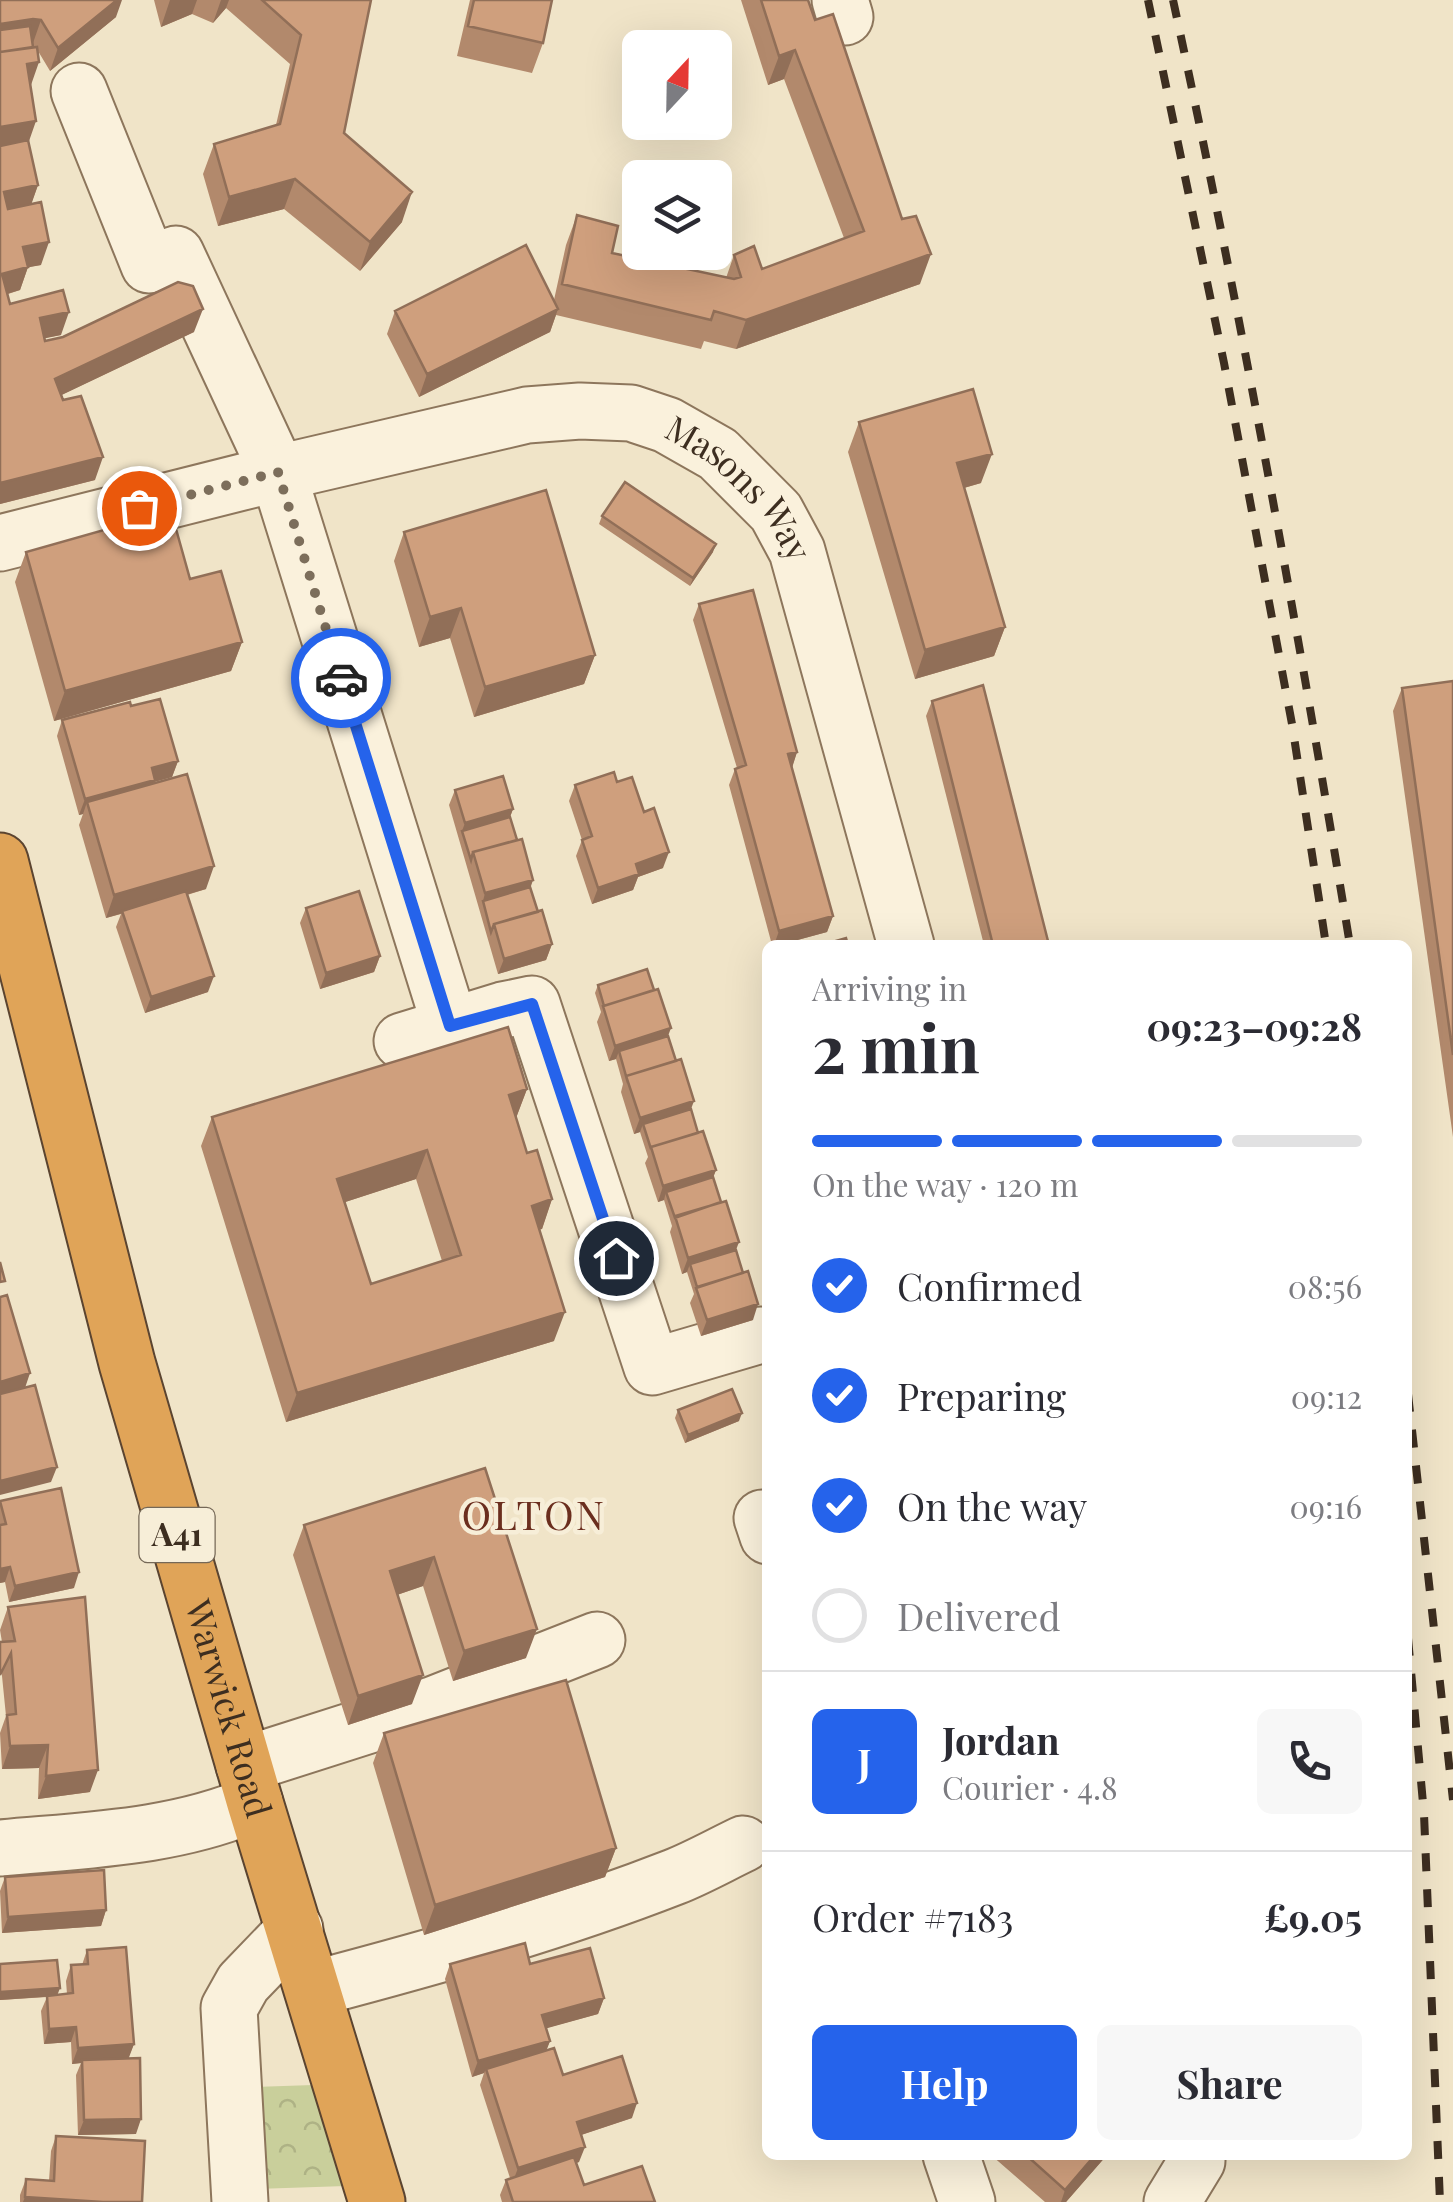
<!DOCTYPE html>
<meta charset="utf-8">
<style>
:root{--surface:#fff;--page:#f7f7f7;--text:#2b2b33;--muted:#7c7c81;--line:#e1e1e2;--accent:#2563eb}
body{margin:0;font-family:"Playfair Display",serif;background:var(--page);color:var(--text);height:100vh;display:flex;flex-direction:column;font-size:38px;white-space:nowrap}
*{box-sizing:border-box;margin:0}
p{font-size:32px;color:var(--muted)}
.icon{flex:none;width:55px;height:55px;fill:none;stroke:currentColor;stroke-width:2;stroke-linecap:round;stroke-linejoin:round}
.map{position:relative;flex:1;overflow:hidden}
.sheet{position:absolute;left:762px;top:940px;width:650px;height:1220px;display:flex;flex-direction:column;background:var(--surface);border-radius:15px;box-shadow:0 10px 40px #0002}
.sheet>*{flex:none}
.needle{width:65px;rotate:22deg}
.controls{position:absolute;left:622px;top:30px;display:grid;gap:20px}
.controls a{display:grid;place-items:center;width:110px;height:110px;border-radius:15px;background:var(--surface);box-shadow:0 10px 40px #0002;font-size:50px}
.pin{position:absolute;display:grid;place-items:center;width:85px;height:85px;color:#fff;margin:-42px;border:5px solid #fff;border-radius:50%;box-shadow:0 2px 10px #0007}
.courier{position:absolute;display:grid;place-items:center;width:100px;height:100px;margin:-50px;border:8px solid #2563eb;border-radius:50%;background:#fff;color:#222;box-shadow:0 2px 12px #0007}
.overview em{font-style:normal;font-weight:700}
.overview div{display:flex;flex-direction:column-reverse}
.overview{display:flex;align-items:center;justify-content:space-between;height:170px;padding:0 50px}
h1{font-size:65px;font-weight:700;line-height:75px}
.bar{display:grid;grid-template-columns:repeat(4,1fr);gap:15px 10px;align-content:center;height:120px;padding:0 50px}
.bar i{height:12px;border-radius:8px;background:var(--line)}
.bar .active{background:var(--accent)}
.bar p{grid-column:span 4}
.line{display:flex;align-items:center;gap:25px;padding:0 50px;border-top:2px solid var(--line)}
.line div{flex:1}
.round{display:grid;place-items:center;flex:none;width:105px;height:105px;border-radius:15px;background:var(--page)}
ol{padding:0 50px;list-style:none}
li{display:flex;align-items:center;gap:30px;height:110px}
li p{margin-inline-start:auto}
li .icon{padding:10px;border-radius:50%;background:var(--accent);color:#fff;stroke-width:4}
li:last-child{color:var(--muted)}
li i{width:55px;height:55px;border:5px solid var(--line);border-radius:50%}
.button{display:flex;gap:20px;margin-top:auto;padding:20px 50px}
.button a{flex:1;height:115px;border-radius:15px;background:var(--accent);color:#fff;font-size:40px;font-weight:700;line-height:115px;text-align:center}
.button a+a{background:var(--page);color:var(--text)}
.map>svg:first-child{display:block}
</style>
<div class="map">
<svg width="1453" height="2202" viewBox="0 0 1453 2202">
<defs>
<pattern id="park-crowns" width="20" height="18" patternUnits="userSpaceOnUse" patternTransform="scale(2.5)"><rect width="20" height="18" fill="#c9cf9b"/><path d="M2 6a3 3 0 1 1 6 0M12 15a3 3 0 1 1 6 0" fill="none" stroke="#aeb285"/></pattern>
</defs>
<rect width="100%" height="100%" fill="#f0e4c8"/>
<!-- park -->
<path fill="url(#park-crowns)" d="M313 2085 346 2186 256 2189 252 2087Z"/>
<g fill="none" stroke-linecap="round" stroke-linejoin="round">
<!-- minor casing -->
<g stroke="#8d765c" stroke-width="59">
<g id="minor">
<path d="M840 0 845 17"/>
<path d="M79 91 149 265 176 254 278 473 450 1025"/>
<path id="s1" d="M0 543 278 473 527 415 580 411 631 413 667 425 718 454 776 512 797 551 906 945"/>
<path d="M402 1041 503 1010 532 1004 652 1367 761 1335"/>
<path d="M762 1518 768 1536"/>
<path d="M244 1765 432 1705 597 1640"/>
<path d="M0 1848C85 1840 175 1838 255 1803"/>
<path d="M313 1989C434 1957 556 1923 674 1877 697 1868 720 1855 743 1844"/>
<path d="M951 2155 967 2202"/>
<path d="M240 2202 229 2008 243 1983 295 1929"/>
<path d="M1172 2202 1197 2161V2155"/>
</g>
</g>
<!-- highway casing -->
<g stroke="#5b4430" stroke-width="59">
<g id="highway">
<path id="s2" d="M0 861 127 1363 255 1803 377 2202"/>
</g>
</g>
<!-- minor -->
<use href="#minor" stroke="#faf1dc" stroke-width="55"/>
<!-- highway -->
<use href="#highway" stroke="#e0a458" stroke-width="55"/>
<!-- rail -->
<path stroke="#3d2e20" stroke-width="8" stroke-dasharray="18 18" stroke-linecap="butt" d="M1148 0 1224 363 1292 724 1326 945
M1173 0C1241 313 1298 629 1350 945
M1408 1394 1453 1800
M1408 1638 1424 1814 1440 2202"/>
</g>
<!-- wall -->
<path fill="#b2896c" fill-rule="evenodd" d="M0 0 116 17 50 71 38 51 30 85 28 142 38 185 31 204 41 265 28 267 20 290 8 294 10 304 61 335 44 338 45 341 194 332 61 395 95 480 0 504Z
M154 0H371L344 133 402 222 360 271 284 209 218 226 203 174 214 144 276 125 290 64 226 8 213 23 192 14 161 27Z
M470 0H552L543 43 532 73 457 56Z
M741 0H808L920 284 736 349 704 341 701 349 556 315 550 332 419 397 387 334 395 311 554 300 566 245 577 215 612 253 726 278 734 255 762 269 844 238 784 79 768 85Z
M859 422 981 483 964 488 1005 627 994 656 915 679 848 452Z
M602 516 713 552 690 586 599 524Z
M404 532 595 655 584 684 474 717 450 638 419 647 394 561Z
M26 552 242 642 231 671 54 721 15 582Z
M699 604 797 752 792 767 833 916 827 932 779 945H772L729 785 735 769 737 768 693 620Z
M1453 681V1137L1393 711 1402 688Z
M932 701 1049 945H984L926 716Z
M131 706 178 761 172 777 154 782 153 783 206 889 187 895 208 992 145 1013 116 927 121 914 106 918 79 825 83 814 79 815 57 736 62 720Z
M617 782 663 868 638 877 633 890 592 904 576 856 582 840 569 801 575 785Z
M455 790 513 809 510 817 530 887 538 912 552 944 546 960 498 974 449 805Z
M306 908 380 956 374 972 320 989 300 923Z
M598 985 668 1036 698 1133 716 1170 713 1177 736 1250 753 1320 701 1336 690 1303 694 1294 687 1272 682 1274 670 1232 672 1226 664 1200 658 1202 645 1163 648 1157 640 1132 634 1134 621 1092 623 1084 616 1059 609 1061 597 1022 601 1012 595 993Z
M527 1089 516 1118 527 1153 552 1199 542 1229H540L554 1341 286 1422 201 1146 212 1117ZM416 1179 442 1261 371 1284 345 1202Z
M678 1410 739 1421 685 1443 675 1418Z
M485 1468 526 1658 453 1681 423 1586 397 1595 412 1704 348 1725 293 1555 304 1525Z
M0 1501 74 1588 9 1602 5 1582 0 1583Z
M8 1607 90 1792 38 1799 39 1768 2 1769 0 1733 6 1716 2 1676V1642L0 1630Z
M384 1733 616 1848 605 1877 424 1935 373 1763Z
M5 1877 106 1910 101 1926 2 1933 0 1891Z
M87 1950 134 2044 128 2058 136 2134 78 2135 76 2075 81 2063 72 2064 71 2042 44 2044 41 2011 47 1997 0 2000V1964L57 1995 67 1994 66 1981 71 1965H82Z
M450 1964H530L604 1998 598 2014 546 2028 550 2041 546 2050 563 2075 632 2118 581 2135 579 2162 576 2163 584 2185 655 2202H502L500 2195 506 2180 510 2178 480 2085 484 2073 472 2077 445 1979Z
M56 2136 142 2202H20V2195L26 2179 49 2181 51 2151Z
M991 2155H1107L1066 2202H1045Z"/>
<!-- shaded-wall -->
<path fill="#916f58" d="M117 0H122L116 17 50 71 58 48Z
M170 0H197L192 14 161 27Z
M221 0H229L226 8 213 23Z
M33 19 41 20 33 43 0 45V24Z
M795 50 784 79 768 85 779 56Z
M0 59 39 62 31 85Z
M36 121 28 144 0 149V127Z
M295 179 284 209 218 226 229 197Z
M38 185 30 208 0 214 4 192Z
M412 192 402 222 360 271 370 242Z
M49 242 41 265 14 270 23 247Z
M931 254 920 284 736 349 746 320Z
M28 267 20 290 0 296 2 274Z
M203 309 194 332 47 402 55 379Z
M558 309 550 332 419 397 427 374Z
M69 312 61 335 32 341 40 318Z
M992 454 981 483 946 493 957 463Z
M103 457 95 480 0 504V483Z
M716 544 713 552 690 586 693 578Z
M461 608 450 638 419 647 430 617Z
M1005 627 994 656 915 679 925 650Z
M242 642 231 671 54 721 65 691Z
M595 655 584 684 474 717 485 687Z
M797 752 792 768 788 754Z
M178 761 172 777 154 782 149 795 87 802 83 814 79 815 85 799 152 768Z
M513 809 507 825 462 831 465 823Z
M669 852 663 868 638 877 633 890 592 904 598 888 636 864Z
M214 866 206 889 106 918 114 895Z
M533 880 528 895 483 901 485 893Z
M833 916 827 932 779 945H774L779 931Z
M552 944 546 960 498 974 504 959Z
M380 956 374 972 320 989 326 973Z
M214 976 208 992 145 1013 151 997Z
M671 1028 665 1044 619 1051 616 1059 609 1061 615 1046Z
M527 1089 516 1118 509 1095Z
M694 1101 688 1117 643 1124 640 1132 634 1134 640 1118Z
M427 1150 416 1179 327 1208 337 1179Z
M716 1170 710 1186 666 1192 664 1200 658 1202 663 1186Z
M552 1199 542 1229 522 1235 532 1206Z
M739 1242 733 1258 690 1264 687 1272 682 1274 688 1258Z
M758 1304 753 1320 701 1336 707 1320Z
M565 1312 554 1341 286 1422 297 1393Z
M30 1373 25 1388 0 1396V1382Z
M742 1413 739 1421 685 1443 688 1435Z
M57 1467 51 1482 0 1495V1481Z
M434 1557 423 1586 379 1601 390 1571Z
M10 1567 5 1582 0 1583V1569Z
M79 1572 74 1588 9 1602 15 1586Z
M537 1629 526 1658 453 1681 464 1651Z
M423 1675 412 1704 348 1725 358 1696Z
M48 1745 39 1768 2 1769 10 1746Z
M98 1770 90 1792 38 1799 46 1776Z
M616 1848 605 1877 424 1935 435 1905Z
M106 1910 101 1926 2 1933 8 1917Z
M60 1988 57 1996 0 2000V1992Z
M604 1998 598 2014 537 2031 542 2015Z
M76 2027 71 2042 44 2044 49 2029Z
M550 2041 544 2057 486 2069 484 2073 472 2077 478 2061Z
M134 2044 128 2060H82L81 2063 72 2064 78 2048Z
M637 2103 632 2118 572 2138 577 2122Z
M141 2119 136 2134 78 2135 84 2120Z
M585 2147 579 2162 512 2184 518 2168Z
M1095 2155H1107L1066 2202H1061L1065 2190Z
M25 2197 103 2202H23Z"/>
<!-- building -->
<path fill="#cf9f7d" stroke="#916f58" stroke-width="2.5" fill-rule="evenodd" d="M0 0H117L58 48 41 20 33 19 0 24Z
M262 0H371L344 133 412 192 370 242 295 179 229 197 214 144 280 124 301 35Z
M474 0H552L543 43 468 26Z
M761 0H808L815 20 833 14 902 219 916 216 931 254 746 320 714 311 711 320 562 284 577 215 618 226 612 253 734 279 741 277 734 255 754 246 762 269 864 231 795 50 779 56Z
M30 26 33 47 0 52V30Z
M37 47 39 62 27 64 36 121 0 127V52Z
M28 140 38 185 4 192 8 209 41 202 49 242 23 247 28 267 2 274 10 304 63 290 69 312 40 318 45 341 63 337 178 282 193 286 203 309 55 379 63 400 81 396 103 457 0 483V146Z
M526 245 558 309 427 374 395 311Z
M973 389 992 454 957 463 1005 627 925 650 859 422Z
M625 482 716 544 693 578 602 516Z
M546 490 595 655 485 687 461 608 430 617 404 532Z
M171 511 190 579 221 571 242 642 65 691 26 552Z
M753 590 797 752 788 754 833 916 779 931 735 769 746 765 699 604Z
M1453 681V1055L1402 688Z
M983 685 1049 945H993L932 701Z
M160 699 178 761 152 768 155 780 85 799 62 720 130 702 131 706Z
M614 772 617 782 632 777 644 812 654 808 669 852 636 864 639 874 598 888 582 840 592 836 575 785Z
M187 774 214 866 114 895 87 802Z
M503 776 513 809 465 823 455 790Z
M510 817 517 840 473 852 471 860 462 831Z
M522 839 533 880 485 893 473 852Z
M530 887 538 912 494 924 491 932 483 901Z
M186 891 214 976 151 997 122 911Z
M359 891 380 956 326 973 306 908Z
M542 910 552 944 504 959 494 924Z
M846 938 848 945H822Z
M647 969 654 990 604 1006 598 985Z
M658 989 671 1028 615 1046 603 1006Z
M508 1027 527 1089 509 1095 527 1153 537 1150 552 1199 532 1206 565 1312 297 1393 212 1117ZM427 1150 461 1255 371 1284 337 1179Z
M668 1036 676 1061 626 1076 628 1083 619 1051Z
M681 1059 694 1101 640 1118 626 1076Z
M691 1109 698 1133 651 1147V1149L643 1124Z
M703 1131 716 1170 663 1186 651 1147Z
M713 1177 721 1202 675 1218 666 1192Z
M726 1201 739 1242 688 1258 675 1216Z
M736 1250 743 1273 697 1287 690 1264Z
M0 1262 5 1281 0 1282Z
M748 1271 758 1304 707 1320 696 1288Z
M7 1295 30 1373 0 1382V1297Z
M35 1385 57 1467 0 1481V1394Z
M732 1389 742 1413 688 1435 678 1410Z
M485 1468 537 1629 464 1651 434 1557 390 1571 423 1675 358 1696 304 1525Z
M61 1488 79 1572 15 1586 10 1567 0 1569V1525L6 1524 0 1501Z
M85 1597 98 1770 46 1776 48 1745 10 1746 7 1715 16 1714 11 1653 0 1675V1642L15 1641 8 1607Z
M566 1680 616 1848 435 1905 384 1733Z
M104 1870 106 1910 8 1917 5 1877Z
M525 1943 530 1964 590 1948 604 1998 542 2015 550 2041 478 2061 450 1964Z
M126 1947 134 2044 78 2048 76 2027 49 2029 47 1996 73 1993 71 1965 88 1964 87 1950Z
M57 1960 60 1988 0 1992V1964Z
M554 2048 563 2075 622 2056 637 2103 577 2122 585 2147 518 2168 486 2069Z
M140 2058 141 2119 84 2120 82 2060Z
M56 2136 145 2141 142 2202H103L25 2197 26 2179 54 2181Z
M1026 2155H1095L1065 2190Z
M574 2157 584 2185 642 2166 655 2202H513L506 2180Z"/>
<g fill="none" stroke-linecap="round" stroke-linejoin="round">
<!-- done -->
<path stroke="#7c6e5b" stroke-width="10" stroke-dasharray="0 18" d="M139 508 278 472 341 678"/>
<!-- route -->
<path stroke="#2563eb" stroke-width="12" d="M341 678 450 1026 532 1004 616 1258"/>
</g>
<g text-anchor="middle" stroke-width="9" stroke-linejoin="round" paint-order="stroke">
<!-- shield labels -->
<rect fill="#f7eed8" stroke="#756857" stroke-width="2.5" x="139.5" y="1508" width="75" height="54" rx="8"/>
<g font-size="32" font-weight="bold" fill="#3d2e20">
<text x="177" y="1546">A41</text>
</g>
<!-- street labels -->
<g font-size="35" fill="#3d2e20" stroke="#f7eed8">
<text dy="12" stroke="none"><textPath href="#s1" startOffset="782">Masons Way</textPath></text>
<text dy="12" stroke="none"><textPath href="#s2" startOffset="878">Warwick Road</textPath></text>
</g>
<!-- quarter labels -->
<g font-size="40" letter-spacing="2.5" fill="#6b2e1e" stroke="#f7eed8">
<text x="534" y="1530">OLTON</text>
</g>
</g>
</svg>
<div class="controls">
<a><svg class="needle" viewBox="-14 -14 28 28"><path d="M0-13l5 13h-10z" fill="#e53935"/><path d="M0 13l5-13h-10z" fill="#7c7c81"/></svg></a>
<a><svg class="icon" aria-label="layers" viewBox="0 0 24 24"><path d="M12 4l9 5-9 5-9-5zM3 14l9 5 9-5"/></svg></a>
</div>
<div class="pin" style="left:139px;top:508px;background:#ea580c"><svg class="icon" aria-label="bag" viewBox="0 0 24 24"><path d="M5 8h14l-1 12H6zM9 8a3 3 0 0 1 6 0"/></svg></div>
<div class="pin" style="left:616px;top:1258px;background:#1f2937"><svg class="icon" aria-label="home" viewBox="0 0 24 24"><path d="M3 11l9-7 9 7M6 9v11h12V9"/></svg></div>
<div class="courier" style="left:341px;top:678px"><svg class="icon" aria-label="car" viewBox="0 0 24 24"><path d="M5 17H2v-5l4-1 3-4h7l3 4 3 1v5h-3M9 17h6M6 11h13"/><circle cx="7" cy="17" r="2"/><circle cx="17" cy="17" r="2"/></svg></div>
<section class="sheet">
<div class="overview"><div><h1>2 min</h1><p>Arriving in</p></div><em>09:23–09:28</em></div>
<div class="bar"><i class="active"></i><i class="active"></i><i class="active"></i><i></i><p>On the way · 120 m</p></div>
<ol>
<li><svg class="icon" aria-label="check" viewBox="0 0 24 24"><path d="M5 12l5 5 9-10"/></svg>Confirmed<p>08:56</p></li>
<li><svg class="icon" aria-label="check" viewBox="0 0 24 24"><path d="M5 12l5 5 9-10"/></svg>Preparing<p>09:12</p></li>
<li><svg class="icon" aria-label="check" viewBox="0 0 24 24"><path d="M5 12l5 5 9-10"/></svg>On the way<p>09:16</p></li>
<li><i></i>Delivered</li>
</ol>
<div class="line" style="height:180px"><b class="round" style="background:var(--accent);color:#fff">J</b><div><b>Jordan</b><p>Courier · 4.8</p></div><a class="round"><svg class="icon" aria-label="phone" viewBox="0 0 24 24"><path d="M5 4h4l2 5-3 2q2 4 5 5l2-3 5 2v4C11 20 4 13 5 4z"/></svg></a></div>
<div class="line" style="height:130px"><div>Order #7183</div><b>£9.05</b></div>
<div class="button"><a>Help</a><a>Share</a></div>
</section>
</div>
